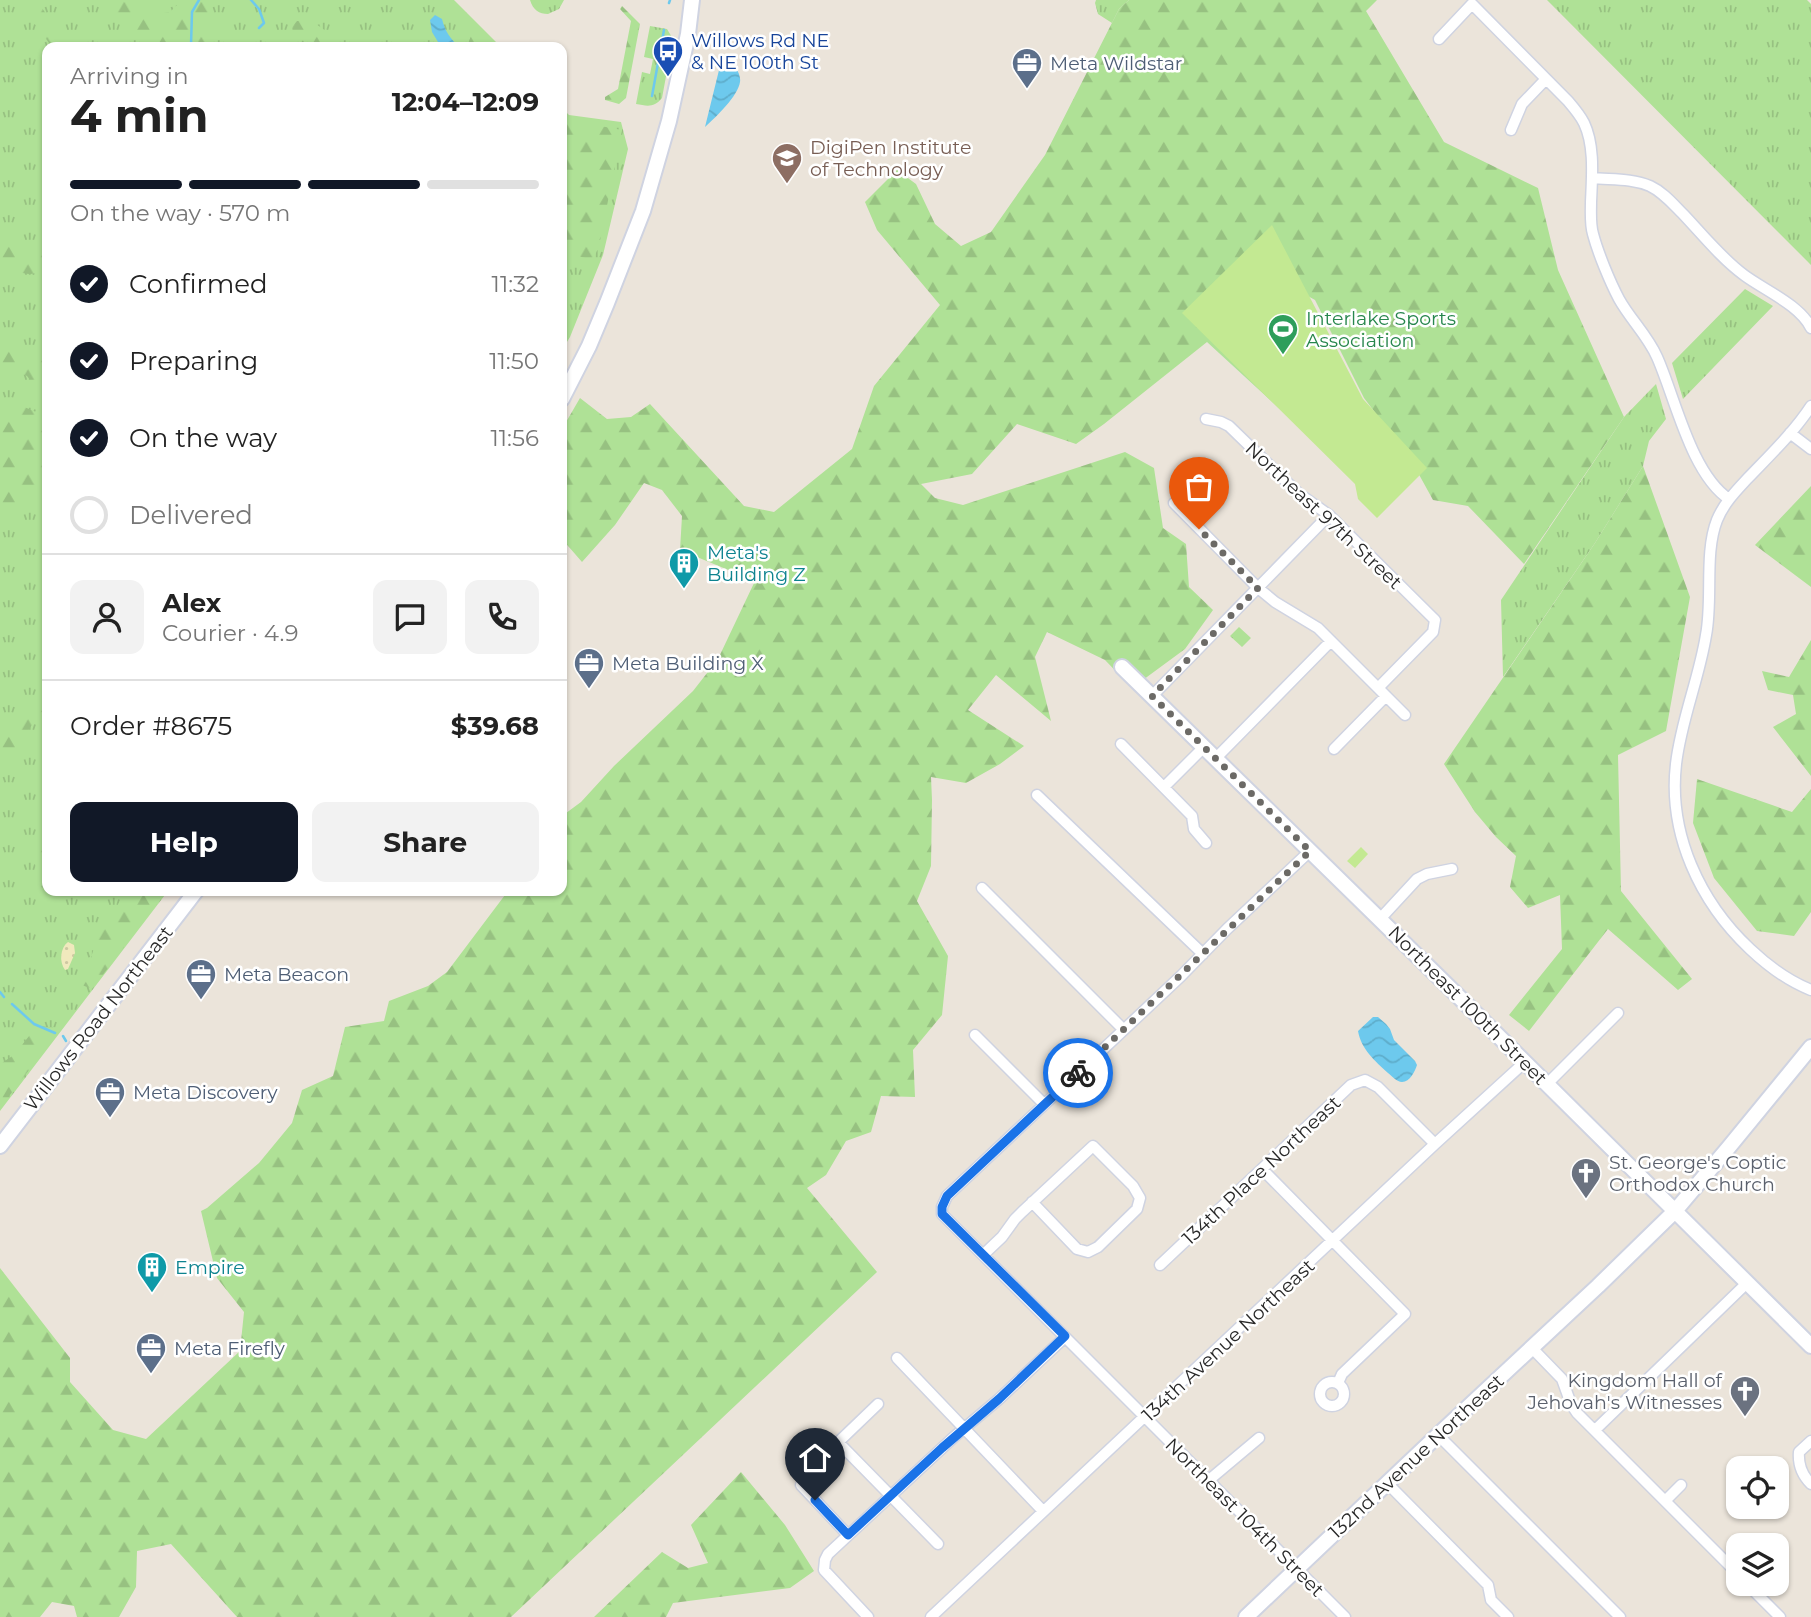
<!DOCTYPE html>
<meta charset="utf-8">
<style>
:root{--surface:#fff;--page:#f2f2f2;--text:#222;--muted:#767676;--line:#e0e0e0;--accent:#111827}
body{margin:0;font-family:Montserrat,sans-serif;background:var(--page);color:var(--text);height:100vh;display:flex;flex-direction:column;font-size:26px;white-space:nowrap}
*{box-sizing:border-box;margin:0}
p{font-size:23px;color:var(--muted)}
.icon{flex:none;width:38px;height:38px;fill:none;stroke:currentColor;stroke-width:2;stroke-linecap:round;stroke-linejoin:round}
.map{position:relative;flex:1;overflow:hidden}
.side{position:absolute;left:42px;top:42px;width:525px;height:854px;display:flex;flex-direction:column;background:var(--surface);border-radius:14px;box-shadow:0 2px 5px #0004}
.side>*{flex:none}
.controls{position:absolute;left:1726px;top:1456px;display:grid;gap:14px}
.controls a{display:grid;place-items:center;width:63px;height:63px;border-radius:14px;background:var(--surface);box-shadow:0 2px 5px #0004;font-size:35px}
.pin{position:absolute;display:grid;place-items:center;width:60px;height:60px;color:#fff;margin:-72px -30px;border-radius:50% 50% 50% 0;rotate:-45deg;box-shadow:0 0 7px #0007}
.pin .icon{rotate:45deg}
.courier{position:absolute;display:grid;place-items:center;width:70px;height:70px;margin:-35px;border:5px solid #1a73e8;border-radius:50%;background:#fff;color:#222;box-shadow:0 2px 9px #0007}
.headline em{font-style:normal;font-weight:700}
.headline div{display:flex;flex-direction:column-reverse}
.headline{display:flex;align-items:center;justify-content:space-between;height:119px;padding:0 28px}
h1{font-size:46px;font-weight:700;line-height:52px}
.bar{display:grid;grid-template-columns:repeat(4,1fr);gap:10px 7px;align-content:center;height:84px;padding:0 28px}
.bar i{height:9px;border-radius:5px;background:var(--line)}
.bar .active{background:var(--accent)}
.bar p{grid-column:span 4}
.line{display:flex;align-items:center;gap:18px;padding:0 28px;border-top:2px solid var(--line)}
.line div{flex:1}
.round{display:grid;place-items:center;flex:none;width:74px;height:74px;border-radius:14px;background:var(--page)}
ol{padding:0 28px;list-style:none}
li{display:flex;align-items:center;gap:21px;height:77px}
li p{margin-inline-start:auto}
li .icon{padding:7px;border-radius:50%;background:var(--accent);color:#fff;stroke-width:4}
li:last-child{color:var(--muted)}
li i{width:38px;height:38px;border:4px solid var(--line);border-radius:50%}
.primary-button{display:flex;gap:14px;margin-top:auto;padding:14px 28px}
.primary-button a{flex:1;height:80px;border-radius:14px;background:var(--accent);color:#fff;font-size:28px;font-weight:700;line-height:80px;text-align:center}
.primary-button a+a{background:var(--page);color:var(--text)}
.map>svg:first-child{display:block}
</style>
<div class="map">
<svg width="1811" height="1617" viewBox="0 0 1811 1617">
<defs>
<pattern id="grass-tufts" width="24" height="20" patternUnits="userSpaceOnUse" patternTransform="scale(1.75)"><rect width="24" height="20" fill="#afe196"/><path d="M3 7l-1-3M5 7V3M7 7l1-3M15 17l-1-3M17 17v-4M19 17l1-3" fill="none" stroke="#97c181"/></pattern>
<pattern id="forest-firs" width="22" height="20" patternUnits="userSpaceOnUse" patternTransform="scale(1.75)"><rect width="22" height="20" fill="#afe196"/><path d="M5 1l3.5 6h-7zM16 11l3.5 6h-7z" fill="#97c181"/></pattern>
<pattern id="sand-dots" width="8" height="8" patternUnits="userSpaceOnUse" patternTransform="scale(1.75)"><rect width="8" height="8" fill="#f0e9bd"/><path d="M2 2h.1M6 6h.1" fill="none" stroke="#cec8a2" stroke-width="1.8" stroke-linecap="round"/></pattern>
<pattern id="water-waves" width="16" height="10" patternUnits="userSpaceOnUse" patternTransform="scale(1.75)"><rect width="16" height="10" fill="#6dc9ed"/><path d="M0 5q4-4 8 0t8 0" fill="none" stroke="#5eadcb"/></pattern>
</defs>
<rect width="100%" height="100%" fill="#ebe4da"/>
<!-- grass -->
<path fill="url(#grass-tufts)" d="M0 0H454L501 47H47V891H168L0 1111Z
M530 0H564L559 9 548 14C539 14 533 10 530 0Z
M1096 0H1129L1119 9 1112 23 1098 14 1095 3Z
M1547 0H1807L1811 4V265Z
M650 26 667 29 673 39 662 98C654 108 647 106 636 104L642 72 650 74 653 59 644 57Z
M562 108 569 115 621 122 628 149 603 255 570 337 562 350Z
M1745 289 1773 306 1683 399 1672 363Z
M1656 384 1666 419 1649 441 1643 466 1595 543 1503 677 1501 600 1624 417Z
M1239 627 1251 638 1242 647 1230 636Z"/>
<!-- forest -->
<path fill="url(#forest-firs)" d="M15 0H37L53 25 73 47H52L30 17 15 5Z
M105 0H141L157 14 170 12 182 0H220L215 3 205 19 209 47H154L136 29 120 18Z
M435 0H443L490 47H467L470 38 465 29 438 1Z
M1129 0H1377L1366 11 1444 142 1538 188 1558 270 1624 417 1524 564 1468 506 1433 500 1411 460 1364 398 1315 300 1277 279 1344 468 1207 342 1104 424 1076 444 1017 424 972 474 921 484 935 498 963 505 1125 452 1154 468 1163 528 1186 544 1189 587 1213 610 1185 649 1132 688 1105 660 1047 632 1035 657 1051 721 996 675 968 710 1024 746 1000 764 966 783 931 777 932 800 931 866 917 901 948 956 942 1015 913 1050 915 1097 881 1096 871 1132 846 1141 826 1175 807 1188 877 1272 511 1617H237L171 1544 137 1551 136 1587 119 1617H77L74 1606 52 1602 40 1617H0V1268L70 1358V1382L113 1430 146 1439 240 1351 244 1312 217 1278 201 1211 207 1208 259 1163 292 1123 302 1090 333 1076 345 1027 384 1021 389 1001 428 986 447 972 508 891H562V816L581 802 614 766 693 691 718 659 755 581 680 550 682 516 662 490 644 483 615 525 582 562 562 539V429L580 398 607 419 631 417 650 404 744 506 774 512 852 449 874 386 940 305 877 230 865 202 897 170 916 184 935 224 961 246 991 232 1045 155 1119 9Z
M622 6 640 24 626 98 619 104 605 100V97L618 89 631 21 620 9Z
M297 21C317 21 328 29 335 47H323L319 43 298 40 293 34 292 26Z
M562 119 622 130 599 246 593 260 562 252Z
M0 233 32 243 37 250 47 259V267C30 281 18 271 0 262Z
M0 348 35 349 47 357V390L36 387 27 376 18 371H0Z
M15 403 36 412 47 422V494L0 526V405Z
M1643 466 1690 597 1666 731 1618 755 1621 891 1692 979 1678 990 1608 929 1529 1031 1509 1015 1562 949 1560 895 1528 908 1510 887 1516 856 1496 837 1475 812 1444 764 1595 543Z
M1811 486V587L1755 545Z
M1811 640V776L1773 727 1796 714 1793 695 1768 690 1762 671 1789 677Z
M47 670V707L37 717 10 759 0 760V739H5L28 713Z
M1697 779 1792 812 1811 789V912L1794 936 1757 931 1714 878 1693 823Z
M47 835V891H54L52 894 46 897 39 884 34 858Z
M126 891H167L92 989 82 985 96 942Z
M37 1026 61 1028 0 1108V1064L14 1055Z
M741 1472 785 1525 814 1571 790 1588 673 1603 666 1617H594L662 1552 688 1568 708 1563 691 1525Z"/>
<!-- sand -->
<path fill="url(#sand-dots)" d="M68 942 74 945 75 953 68 969 65 970C59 962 60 948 68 942Z"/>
<!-- pitch -->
<path fill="#c3e992" d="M1272 225 1363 399 1427 468 1377 518 1358 499 1355 484 1182 313Z
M1361 847 1368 854 1355 868 1347 861Z"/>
<!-- water -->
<path fill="url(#water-waves)" d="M435 15 442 19C445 31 450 39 460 47H441L432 32 430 20Z
M724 63 735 65C737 70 741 76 740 82 738 96 716 117 705 127L720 66Z
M1373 1017H1378L1386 1024 1390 1029 1394 1040 1415 1061 1417 1065C1415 1071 1410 1082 1402 1082 1397 1082 1392 1076 1388 1073 1375 1061 1361 1049 1358 1031Z"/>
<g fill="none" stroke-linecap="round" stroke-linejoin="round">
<!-- stream -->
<path stroke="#6dc9ed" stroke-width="2.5" d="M251 0 259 9 264 23 259 28
M669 3 670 0
M193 47 191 45 192 12 199 0
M652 96 664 30
M0 992 4 997
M12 1004 34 1024 55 1033
M63 1036 66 1041"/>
<!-- street casing -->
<g stroke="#cfd3e1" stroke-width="13">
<path id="street" d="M1439 39 1472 4 1568 101C1574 108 1580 115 1584 123 1595 146 1592 177 1591 202 1591 212 1590 224 1593 234 1598 253 1610 282 1619 299 1630 319 1648 336 1657 357 1675 397 1691 474 1729 499
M1511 130 1522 104 1546 79
M1592 178C1611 180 1631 178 1650 186 1663 192 1673 204 1683 214 1702 234 1721 258 1744 275 1764 290 1800 305 1811 328
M1811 406C1794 432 1770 455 1748 478 1736 491 1724 503 1717 520 1704 553 1713 599 1706 635 1699 679 1681 720 1676 764 1668 834 1700 902 1750 949 1768 966 1788 981 1811 990
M1206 419 1221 422 1229 426 1298 493 1329 515 1435 620 1433 632 1378 688
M1790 433 1811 449
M1174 503 1258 588 1275 602 1318 628 1405 715
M1152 696 1329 515
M1121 744 1192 816 1194 829 1206 843
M1334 749 1386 696
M1216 758 1331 641
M1164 787 1204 747
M1037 795 1203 954
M1310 851 1227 929 1181 976 947 1196 942 1207V1214L1345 1617
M982 888 1123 1029
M1380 919 1417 879 1427 874 1452 869
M975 1035 1044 1104
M1547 1084 1618 1013
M1262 1169 1405 1314 1342 1374 1338 1383
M983 1255 1002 1237 1015 1219 1022 1212 1093 1146 1133 1186 1140 1198 1137 1209 1098 1247 1088 1252 1077 1249 1032 1202
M1160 1265 1351 1085 1365 1080 1378 1087 1435 1144
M1531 1347 1562 1379 1571 1404 1577 1413 1738 1574
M897 1358 1043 1511
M1320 1394a12 12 0 1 1 24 0a12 12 0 1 1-24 0Z
M1595 1430 1748 1282
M1438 1435 1620 1617
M1811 1441 1799 1452C1798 1464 1802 1475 1811 1484
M838 1442 938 1544
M800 1475 805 1474 878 1404
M1209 1480 1259 1438
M1387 1483 1488 1585 1491 1600 1508 1617
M801 1485 848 1535
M1665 1501 1681 1485
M1747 1584 1780 1617
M868 1617 824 1570 825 1560 828 1554 954 1437 999 1399 1065 1337
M931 1617 1435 1144 1525 1062"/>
</g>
<!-- secondary casing -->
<g stroke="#cfd3e1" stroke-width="18">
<path id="secondary" d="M562 399 589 346 607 303 643 211 669 121 688 34 692 0
M1122 667 1454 992 1811 1346
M0 1146 196 891
M1246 1617 1438 1435 1598 1286 1675 1211 1729 1147 1811 1047"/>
</g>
<!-- street -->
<use href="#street" stroke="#fff" stroke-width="10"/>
<!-- secondary -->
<use href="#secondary" stroke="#fff" stroke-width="14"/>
</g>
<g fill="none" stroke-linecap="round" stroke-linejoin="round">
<!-- done -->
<path stroke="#6c6a66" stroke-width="7" stroke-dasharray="0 12.6" d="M1078 1073 1310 851 1152 696 1258 588 1199 529"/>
<!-- route -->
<path stroke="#1a73e8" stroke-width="9" d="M815 1500 848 1535 942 1448 999 1399 1065 1336 942 1214V1207L947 1196 1078 1073"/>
</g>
<!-- icons -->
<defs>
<g id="bus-pin" transform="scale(1.575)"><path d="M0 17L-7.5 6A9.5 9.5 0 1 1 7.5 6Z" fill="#1a4fb4" stroke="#fff"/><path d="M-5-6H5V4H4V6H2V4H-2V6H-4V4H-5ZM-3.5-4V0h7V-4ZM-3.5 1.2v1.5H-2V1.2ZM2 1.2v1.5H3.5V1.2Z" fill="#fff"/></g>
<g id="office-pin" transform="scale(1.575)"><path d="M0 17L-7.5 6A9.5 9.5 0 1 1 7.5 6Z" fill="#5c6f8a" stroke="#fff"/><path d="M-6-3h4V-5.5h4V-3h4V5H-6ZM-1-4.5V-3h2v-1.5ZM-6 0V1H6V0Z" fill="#fff"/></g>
<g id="university-pin" transform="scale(1.575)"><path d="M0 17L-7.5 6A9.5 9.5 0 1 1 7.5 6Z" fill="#8d6e63" stroke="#fff"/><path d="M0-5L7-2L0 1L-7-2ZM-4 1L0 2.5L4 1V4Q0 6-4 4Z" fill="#fff"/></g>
<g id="stadium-pin" transform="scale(1.575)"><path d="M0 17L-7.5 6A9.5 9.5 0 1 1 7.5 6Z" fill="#2e9e5b" stroke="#fff"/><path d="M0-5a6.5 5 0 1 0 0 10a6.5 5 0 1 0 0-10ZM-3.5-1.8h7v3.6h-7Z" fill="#fff"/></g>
<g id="building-pin" transform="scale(1.575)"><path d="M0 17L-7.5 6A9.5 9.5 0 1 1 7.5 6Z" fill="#0f9aa8" stroke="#fff"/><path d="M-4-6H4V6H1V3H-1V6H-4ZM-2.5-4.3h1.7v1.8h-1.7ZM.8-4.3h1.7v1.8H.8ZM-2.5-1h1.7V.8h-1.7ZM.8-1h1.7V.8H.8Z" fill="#fff"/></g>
<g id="church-pin" transform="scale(1.575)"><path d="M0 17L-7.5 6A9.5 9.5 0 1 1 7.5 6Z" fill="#6b7280" stroke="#fff"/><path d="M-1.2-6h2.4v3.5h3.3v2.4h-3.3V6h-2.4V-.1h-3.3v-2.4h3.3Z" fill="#fff"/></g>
</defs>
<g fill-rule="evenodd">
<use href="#bus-pin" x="668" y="51"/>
<use href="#office-pin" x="1027" y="63"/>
<use href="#university-pin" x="787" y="158"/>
<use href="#stadium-pin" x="1283" y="329"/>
<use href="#building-pin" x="684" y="563"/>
<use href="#office-pin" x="589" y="663"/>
<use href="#office-pin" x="201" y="974"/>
<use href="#office-pin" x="110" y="1092"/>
<use href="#church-pin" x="1586" y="1173"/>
<use href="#building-pin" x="152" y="1267"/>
<use href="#office-pin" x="151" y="1348"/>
<use href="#church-pin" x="1745" y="1391"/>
</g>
<g text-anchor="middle" stroke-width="5" stroke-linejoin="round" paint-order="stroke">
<!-- transit labels -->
<g font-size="19" fill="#164399" stroke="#fff" text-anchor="start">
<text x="691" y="47">Willows Rd NE<tspan x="691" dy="22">&amp; NE 100th St</tspan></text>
</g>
<!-- service labels -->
<g font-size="19" fill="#4e5e75" stroke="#fff" text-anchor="start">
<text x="1050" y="70">Meta Wildstar</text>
<text x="612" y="670">Meta Building X</text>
<text x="224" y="981">Meta Beacon</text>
<text x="133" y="1099">Meta Discovery</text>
<text x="174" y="1355">Meta Firefly</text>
</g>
<!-- education labels -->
<g font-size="19" fill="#785e54" stroke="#fff" text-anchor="start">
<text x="810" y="154">DigiPen Institute<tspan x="810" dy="22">of Technology</tspan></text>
</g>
<!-- leisure labels -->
<g font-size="19" fill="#27864d" stroke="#fff" text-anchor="start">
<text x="1306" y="325">Interlake Sports<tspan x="1306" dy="22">Association</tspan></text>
</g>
<!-- street labels -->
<g font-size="19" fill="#282828" stroke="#fff">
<text transform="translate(1324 515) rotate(43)" y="7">Northeast 97th Street</text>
<text transform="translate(1468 1005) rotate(45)" y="7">Northeast 100th Street</text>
<text transform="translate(98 1018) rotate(-52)" y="7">Willows Road Northeast</text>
<text transform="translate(1261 1170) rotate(-43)" y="7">134th Place Northeast</text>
<text transform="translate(1228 1340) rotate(-43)" y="7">134th Avenue Northeast</text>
<text transform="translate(1416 1456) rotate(-43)" y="7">132nd Avenue Northeast</text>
<text transform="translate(1245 1517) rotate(45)" y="7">Northeast 104th Street</text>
</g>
<!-- culture labels -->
<g font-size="19" fill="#0d838f" stroke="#fff" text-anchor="start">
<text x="707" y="559">Meta's<tspan x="707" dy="22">Building Z</tspan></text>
<text x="175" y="1274">Empire</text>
</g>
<!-- worship labels -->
<g font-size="19" fill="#5b616d" stroke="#fff" text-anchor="start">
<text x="1609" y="1169">St. George's Coptic<tspan x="1609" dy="22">Orthodox Church</tspan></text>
<text x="1722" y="1387" text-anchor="end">Kingdom Hall of<tspan x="1722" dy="22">Jehovah's Witnesses</tspan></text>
</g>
</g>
</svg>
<div class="controls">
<a><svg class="icon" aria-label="locate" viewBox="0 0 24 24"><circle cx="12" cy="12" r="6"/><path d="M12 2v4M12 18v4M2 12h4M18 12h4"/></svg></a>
<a><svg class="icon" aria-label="layers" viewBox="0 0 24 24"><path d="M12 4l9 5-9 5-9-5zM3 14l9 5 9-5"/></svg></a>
</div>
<div class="pin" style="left:1199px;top:529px;background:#ea580c"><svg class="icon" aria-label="bag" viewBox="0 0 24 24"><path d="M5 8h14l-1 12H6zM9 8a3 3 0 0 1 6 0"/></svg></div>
<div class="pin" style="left:815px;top:1500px;background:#1f2937"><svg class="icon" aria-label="home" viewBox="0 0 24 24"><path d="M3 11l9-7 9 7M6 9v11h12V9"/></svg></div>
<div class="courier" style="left:1078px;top:1073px"><svg class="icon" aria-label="bike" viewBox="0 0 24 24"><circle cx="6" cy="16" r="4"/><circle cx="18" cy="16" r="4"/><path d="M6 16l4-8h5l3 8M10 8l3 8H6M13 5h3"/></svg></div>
<section class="side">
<div class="headline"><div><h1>4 min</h1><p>Arriving in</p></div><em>12:04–12:09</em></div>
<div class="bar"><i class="active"></i><i class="active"></i><i class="active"></i><i></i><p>On the way · 570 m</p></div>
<ol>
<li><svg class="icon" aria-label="check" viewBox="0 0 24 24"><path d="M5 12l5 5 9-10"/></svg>Confirmed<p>11:32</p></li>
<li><svg class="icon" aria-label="check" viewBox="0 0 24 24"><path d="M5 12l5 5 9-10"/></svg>Preparing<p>11:50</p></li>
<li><svg class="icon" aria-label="check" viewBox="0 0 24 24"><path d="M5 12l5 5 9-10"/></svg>On the way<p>11:56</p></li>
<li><i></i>Delivered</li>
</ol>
<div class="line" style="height:126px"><a class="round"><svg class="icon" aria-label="person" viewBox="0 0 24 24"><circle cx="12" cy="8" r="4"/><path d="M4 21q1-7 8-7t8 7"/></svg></a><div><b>Alex</b><p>Courier · 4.9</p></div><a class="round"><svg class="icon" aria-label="chat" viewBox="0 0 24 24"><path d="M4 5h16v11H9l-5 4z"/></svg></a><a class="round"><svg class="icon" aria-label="phone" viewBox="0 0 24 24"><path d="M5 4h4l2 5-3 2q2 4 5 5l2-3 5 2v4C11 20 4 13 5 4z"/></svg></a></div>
<div class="line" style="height:91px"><div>Order #8675</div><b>$39.68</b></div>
<div class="primary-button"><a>Help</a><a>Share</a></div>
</section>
</div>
